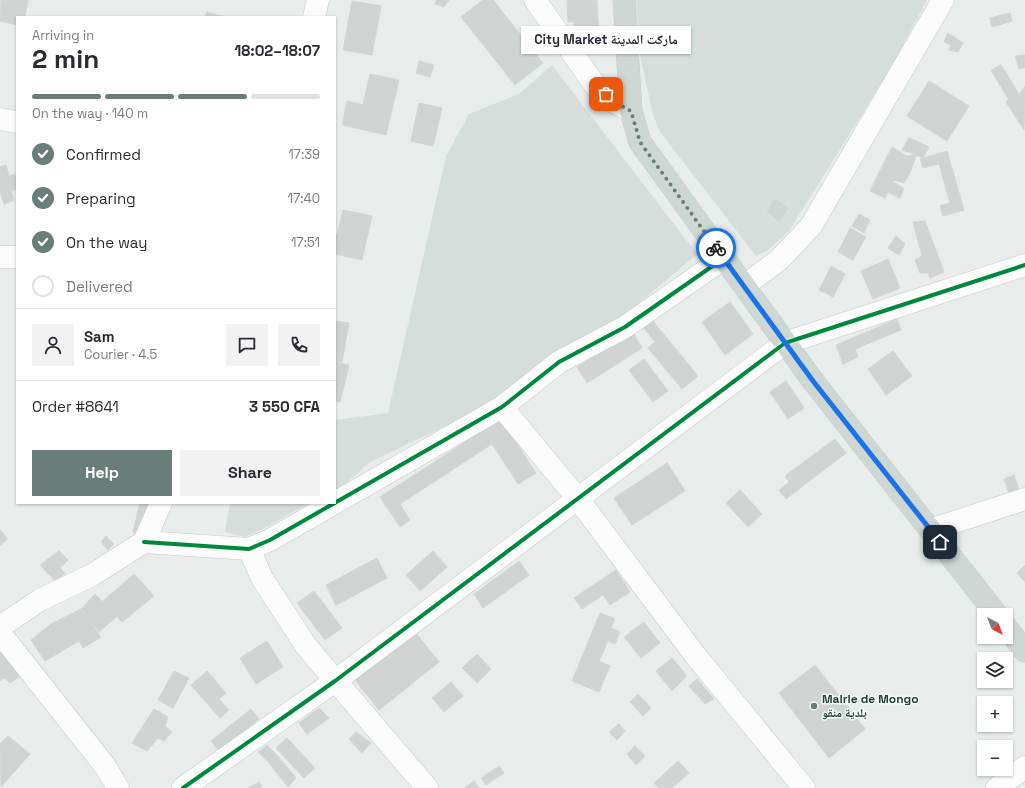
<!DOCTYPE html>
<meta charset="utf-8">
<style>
:root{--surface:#fff;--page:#f2f2f3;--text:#2b2b33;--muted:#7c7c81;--line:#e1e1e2;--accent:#697e78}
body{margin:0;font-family:"Space Grotesk","Noto Naskh Arabic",sans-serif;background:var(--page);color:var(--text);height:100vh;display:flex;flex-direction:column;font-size:15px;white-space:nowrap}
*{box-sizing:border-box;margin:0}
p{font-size:13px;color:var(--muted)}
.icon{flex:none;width:22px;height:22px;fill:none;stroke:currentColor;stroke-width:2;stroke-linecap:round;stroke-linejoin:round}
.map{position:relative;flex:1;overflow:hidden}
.drawer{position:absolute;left:16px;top:16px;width:320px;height:488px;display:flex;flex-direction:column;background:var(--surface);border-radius:0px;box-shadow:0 1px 3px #0004}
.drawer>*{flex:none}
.needle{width:26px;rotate:139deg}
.buttons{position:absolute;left:977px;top:608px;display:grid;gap:8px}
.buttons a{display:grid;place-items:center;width:36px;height:36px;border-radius:0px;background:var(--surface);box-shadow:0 1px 3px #0004;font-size:20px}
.pin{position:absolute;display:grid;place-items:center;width:34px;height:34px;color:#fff;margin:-17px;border-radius:8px;box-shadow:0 2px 6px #0006}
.courier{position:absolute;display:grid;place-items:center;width:40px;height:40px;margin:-20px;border:3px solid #1a73e8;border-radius:50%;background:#fff;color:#222;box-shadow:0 1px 5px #0007}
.bubble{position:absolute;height:28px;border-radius:0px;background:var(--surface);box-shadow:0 1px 3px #0004;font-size:13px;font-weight:800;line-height:28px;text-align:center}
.overview em{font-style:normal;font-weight:800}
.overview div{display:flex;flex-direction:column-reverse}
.overview{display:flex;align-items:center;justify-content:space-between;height:68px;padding:0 16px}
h1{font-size:26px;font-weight:800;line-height:30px}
.bar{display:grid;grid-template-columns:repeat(4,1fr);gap:6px 4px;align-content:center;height:48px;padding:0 16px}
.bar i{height:5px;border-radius:3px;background:var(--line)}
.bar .on{background:var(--accent)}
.bar p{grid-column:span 4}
.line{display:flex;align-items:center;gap:10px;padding:0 16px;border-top:1px solid var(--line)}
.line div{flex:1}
.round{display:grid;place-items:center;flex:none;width:42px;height:42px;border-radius:0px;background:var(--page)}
ol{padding:0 16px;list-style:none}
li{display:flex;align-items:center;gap:12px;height:44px}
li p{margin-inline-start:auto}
li .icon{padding:4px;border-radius:50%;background:var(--accent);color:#fff;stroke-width:4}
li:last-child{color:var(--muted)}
li i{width:22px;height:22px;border:2px solid var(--line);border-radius:50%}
.primary-button{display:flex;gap:8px;margin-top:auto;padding:8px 16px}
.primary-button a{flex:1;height:46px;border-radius:0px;background:var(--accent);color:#fff;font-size:16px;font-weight:800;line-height:46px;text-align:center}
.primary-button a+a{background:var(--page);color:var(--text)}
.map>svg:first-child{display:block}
</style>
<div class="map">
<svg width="1025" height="788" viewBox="0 0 1025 788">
<rect width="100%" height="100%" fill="#e8edeb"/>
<!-- built -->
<path fill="#d6dedb" d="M636 0H927L892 66 789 231 767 251 756 256 660 132 653 115 640 55Z
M552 65 697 254 617 322 504 398 370 462 344 485 335 489V420L388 413 446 156 469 114 519 94Z
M230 503H309L263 529 245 537 225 532Z"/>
<!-- building -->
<path fill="#cfd4d2" stroke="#d1d6d4" d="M1 0H28L25 17H17V25L0 21Z
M437 0H449L444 7 435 4Z
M483 0H493L543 63 515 85 461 17Z
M567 0H597L599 35 575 37 574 22H568Z
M352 1 381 6 372 55 343 50Z
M207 12 226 17H205Z
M1010 13 1012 21 992 27 990 18Z
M948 33 963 43 958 52 949 50 951 45 944 42Z
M1025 55V67L1019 69 1015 56Z
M419 61 434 65 430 77 416 73Z
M1001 65 1019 94 1009 100 991 70Z
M370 74 399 80 386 135 342 125 347 101 363 105Z
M929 81 969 106 947 141 907 116Z
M1025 86V104L1019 94Z
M1019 94 1025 104 1024 130 1006 102Z
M419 103 442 108 433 146 411 141Z
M909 138 919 142 916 155 902 150Z
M919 142 929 147 923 158 916 155Z
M892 147 906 156 885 198 870 191Z
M947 151 964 210 943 216 940 206 950 203 939 164 923 168 920 159Z
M916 155 910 173 900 168 906 156Z
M6 165 9 176 15 174 17 189 11 191 14 200 4 204 0 192V167Z
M900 168 910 173 904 183 894 180Z
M893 182 904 188 900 198 887 192Z
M775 199 788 208 779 222 767 211Z
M343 210 372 216 362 260 335 254V235H337Z
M859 214 870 220 864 233 852 226Z
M925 221 944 272 930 278 928 273H920L915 260 922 256 913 222Z
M850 228 866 237 853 260 838 252Z
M896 236 905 244 899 255 888 248Z
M888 259 900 288 873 299 861 271Z
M831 266 845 274 833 297 819 290Z
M730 302 753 334 725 355 702 322Z
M897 319 901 330 855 349 858 357 843 364 836 345Z
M652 320 698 376 682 389 648 348 655 342 643 327Z
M335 321 349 323 342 362H335Z
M633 333 642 348 587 383 577 367Z
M893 351 912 376 886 395 868 369Z
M644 359 668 391 653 402 629 370Z
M335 362 349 365 340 402 335 401Z
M786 381 804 408 788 419 770 392Z
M501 419 536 473 518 484 492 444 400 504 410 520 400 527 380 497Z
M835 439 846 453 786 499 779 490 789 482 785 476Z
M667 463 685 491 632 525 614 498Z
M1014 475 1019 490 1009 493 1004 479Z
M740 490 762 514 748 527 726 503Z
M140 503H156L142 537 133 532Z
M0 530 8 539 0 545Z
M106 536 114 544 108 550 101 542Z
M59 551 68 560 60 568 65 573 56 582 40 565Z
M433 551 447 567 420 591 406 575Z
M377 558 387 578 336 605 326 585Z
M519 561 529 575 483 608 474 594Z
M1025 565V582L1017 573Z
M616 570 630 592 610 605 603 595 582 609 574 598Z
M134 574 154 596 122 622 103 601Z
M314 591 342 628 325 640 297 603Z
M95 594 117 616 99 632 81 609Z
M81 609 101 637 83 648 79 641 45 661 31 640 51 624Z
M600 613 615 619 611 628 620 632 615 644 608 641 599 661 610 666 599 692 572 681Z
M644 622 660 643 641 658 624 637Z
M415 632 439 662 379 710 355 680Z
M267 641 283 667 256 684 240 658Z
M0 648 26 672 10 683 4 678 0 681Z
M477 654 491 669 477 683 462 668Z
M672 658 687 676 672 691 656 671Z
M815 665 865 729 829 758 779 693Z
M174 671 189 678 173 708 158 700Z
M207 671 226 693 219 699 229 710 220 718 191 685Z
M697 679 714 699 705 704 689 686Z
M451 682 463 696 444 712 432 698Z
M638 694 651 708 643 716 630 702Z
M319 708 329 718 307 734 299 723Z
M154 709 168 717 165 726 172 732 164 741 158 738 147 751 132 743Z
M251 709 259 719 219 751 211 741Z
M619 724 625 731 617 740 609 732Z
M356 732 371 743 362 753 349 739Z
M8 736 30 754 1 787 0 744Z
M287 738 315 768 304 778 276 748Z
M267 745 277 755 268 762 258 752Z
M635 746 645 756 636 765 627 754Z
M277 755 296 778 288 787 268 762Z
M678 761 689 773 672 788H659L654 783Z
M499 766 504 773 486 785 481 778Z
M474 781 479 788H465Z
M259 782 262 788H248Z"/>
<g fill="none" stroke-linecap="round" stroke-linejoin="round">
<!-- minor casing -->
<g stroke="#c5cac8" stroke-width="23">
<path id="minor" d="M535 0 597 88 614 102 631 111
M314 17 318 0
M0 119 17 122
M0 257H17
M744 286 779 260 811 226 943 0
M502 407 578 499 695 655 804 788
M930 530 1025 499
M144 542 249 549 270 540 502 407 559 362 625 327 724 258
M249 549 262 578 306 646 427 788
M0 627 40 600 92 575 144 542 161 503
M0 633 105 766 118 788
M183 788 335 681 785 343 1025 265
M997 788 1025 767"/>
</g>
<!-- major casing -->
<g stroke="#c3ccc9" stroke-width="23">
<path id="major" d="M624 0 631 111 640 142 813 381 997 615
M1006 627 1025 651"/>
</g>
<!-- minor -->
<use href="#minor" stroke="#fcfcfc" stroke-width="22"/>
<!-- major -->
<use href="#major" stroke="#cfd7d5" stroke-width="22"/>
<!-- cycleway casing -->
<g stroke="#f7fbf9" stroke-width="6">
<path id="cycleway" d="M144 542 249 549 270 540 502 407 559 362 625 327 724 258
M183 788 335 681 785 343 1025 265"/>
</g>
<!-- cycleway -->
<use href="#cycleway" stroke="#00873e" stroke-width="4"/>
</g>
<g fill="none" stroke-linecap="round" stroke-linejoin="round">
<!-- done -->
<path stroke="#697e78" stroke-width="4" stroke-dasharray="0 7.2" d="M606 94 614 102 631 111 640 142 716 248"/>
<!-- route -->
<path stroke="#1a73e8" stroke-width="5" d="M716 248 813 381 940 542"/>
</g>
<!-- markers -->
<circle fill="#697e78" stroke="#f7fbf9" stroke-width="1.5" cx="814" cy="706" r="4"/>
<g text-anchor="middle" stroke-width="3" stroke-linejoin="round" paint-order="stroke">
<!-- poi labels -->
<g font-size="12" font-weight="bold" fill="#24423a" stroke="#f7fbf9" text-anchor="start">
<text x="822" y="703">Mairie de Mongo<tspan x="822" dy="14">بلدية منقو</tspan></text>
</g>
</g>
</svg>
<div class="buttons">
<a><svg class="needle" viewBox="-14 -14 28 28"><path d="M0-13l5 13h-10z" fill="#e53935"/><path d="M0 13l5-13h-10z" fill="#7c7c81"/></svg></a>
<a><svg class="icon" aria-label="layers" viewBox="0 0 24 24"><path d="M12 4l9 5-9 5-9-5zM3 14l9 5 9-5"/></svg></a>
<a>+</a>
<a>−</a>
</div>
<div class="pin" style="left:606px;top:94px;background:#ea580c"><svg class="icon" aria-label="bag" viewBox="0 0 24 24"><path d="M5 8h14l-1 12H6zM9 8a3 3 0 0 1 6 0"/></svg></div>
<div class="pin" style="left:940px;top:542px;background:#1f2937"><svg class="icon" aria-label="home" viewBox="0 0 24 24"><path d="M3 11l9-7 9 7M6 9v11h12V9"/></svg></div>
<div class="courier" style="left:716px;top:248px"><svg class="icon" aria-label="bike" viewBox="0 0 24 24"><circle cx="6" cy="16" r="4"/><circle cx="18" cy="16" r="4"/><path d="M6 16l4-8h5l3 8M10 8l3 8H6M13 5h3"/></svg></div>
<div class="bubble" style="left:521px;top:26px;width:170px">City Market ماركت المدينة</div>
<section class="drawer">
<div class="overview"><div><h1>2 min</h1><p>Arriving in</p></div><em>18:02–18:07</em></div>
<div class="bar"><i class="on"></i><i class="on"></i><i class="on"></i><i></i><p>On the way · 140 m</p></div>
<ol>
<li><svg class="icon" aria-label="check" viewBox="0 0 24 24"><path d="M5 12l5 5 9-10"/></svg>Confirmed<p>17:39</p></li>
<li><svg class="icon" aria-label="check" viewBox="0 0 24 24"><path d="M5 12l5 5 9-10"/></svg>Preparing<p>17:40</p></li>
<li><svg class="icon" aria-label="check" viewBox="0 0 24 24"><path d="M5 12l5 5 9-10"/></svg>On the way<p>17:51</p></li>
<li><i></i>Delivered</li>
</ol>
<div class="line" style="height:72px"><a class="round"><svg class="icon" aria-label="person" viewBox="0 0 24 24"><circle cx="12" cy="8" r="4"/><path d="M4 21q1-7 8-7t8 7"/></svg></a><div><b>Sam</b><p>Courier · 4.5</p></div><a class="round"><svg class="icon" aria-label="chat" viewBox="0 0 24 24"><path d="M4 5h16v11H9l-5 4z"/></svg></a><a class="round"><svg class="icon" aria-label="phone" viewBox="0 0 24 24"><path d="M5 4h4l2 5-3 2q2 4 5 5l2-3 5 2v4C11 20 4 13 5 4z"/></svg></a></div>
<div class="line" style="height:52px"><div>Order #8641</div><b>3 550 CFA</b></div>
<div class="primary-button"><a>Help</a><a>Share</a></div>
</section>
</div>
